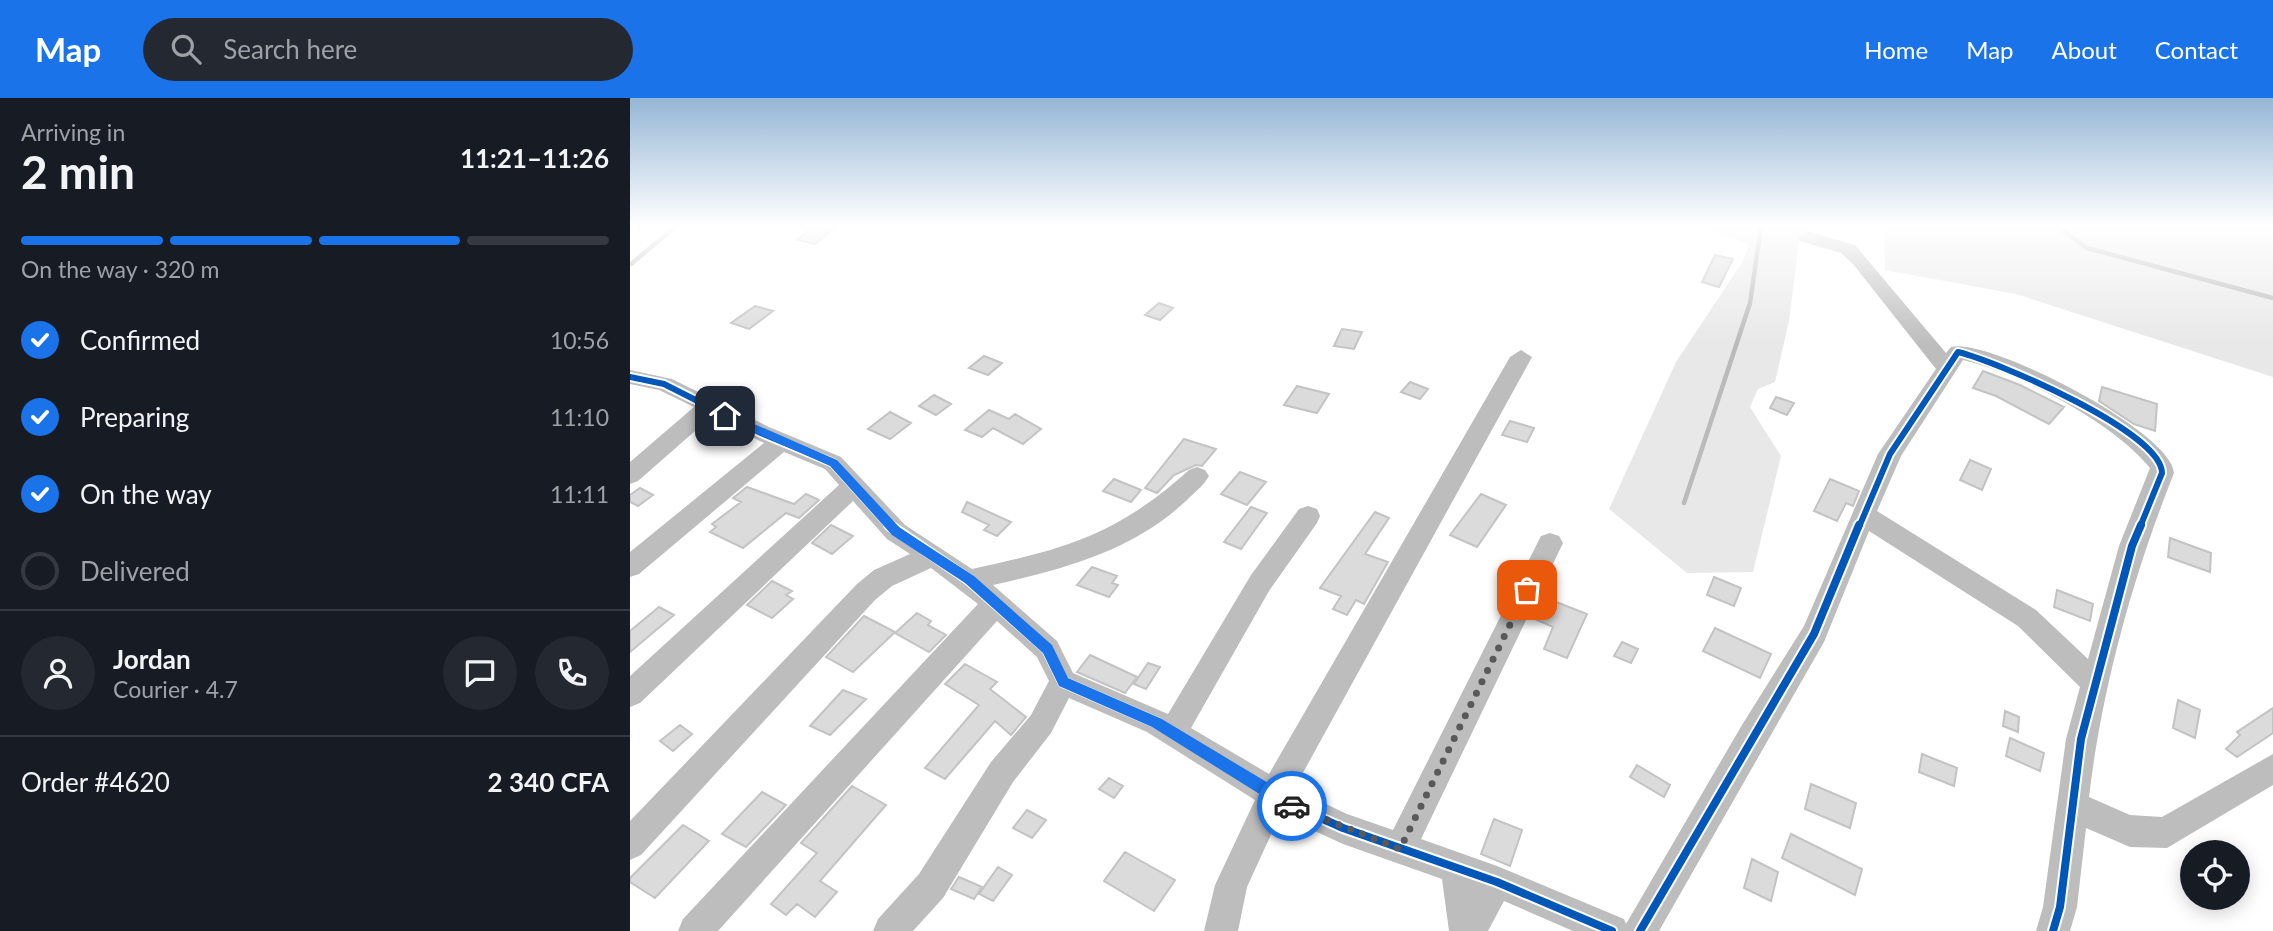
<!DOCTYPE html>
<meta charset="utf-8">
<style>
:root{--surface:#171b24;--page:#242831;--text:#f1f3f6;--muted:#9ea1a6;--line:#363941;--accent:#1a73e8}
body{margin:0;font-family:Lato,sans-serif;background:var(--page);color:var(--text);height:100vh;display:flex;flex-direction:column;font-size:26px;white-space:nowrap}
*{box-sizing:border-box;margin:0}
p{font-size:23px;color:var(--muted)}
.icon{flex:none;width:38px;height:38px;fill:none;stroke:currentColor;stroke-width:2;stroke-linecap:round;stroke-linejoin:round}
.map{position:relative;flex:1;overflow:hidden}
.drawer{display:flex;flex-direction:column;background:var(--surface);width:630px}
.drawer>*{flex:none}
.fabs{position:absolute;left:1550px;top:742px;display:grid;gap:14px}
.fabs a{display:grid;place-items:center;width:70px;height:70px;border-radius:50%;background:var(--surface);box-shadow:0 4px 18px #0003;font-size:35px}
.pin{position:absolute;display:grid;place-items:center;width:60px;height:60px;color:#fff;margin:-30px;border-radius:14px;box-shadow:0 4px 10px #0006}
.courier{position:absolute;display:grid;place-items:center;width:70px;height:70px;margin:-35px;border:5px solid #1a73e8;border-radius:50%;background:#fff;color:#222;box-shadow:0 2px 9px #0007}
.summary em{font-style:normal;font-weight:700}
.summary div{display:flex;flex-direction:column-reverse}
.summary{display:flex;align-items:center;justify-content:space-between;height:119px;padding:0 21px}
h1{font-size:46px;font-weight:700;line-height:52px}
.bar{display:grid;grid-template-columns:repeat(4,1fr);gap:10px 7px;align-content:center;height:84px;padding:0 21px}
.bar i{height:9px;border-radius:5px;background:var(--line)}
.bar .active{background:var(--accent)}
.bar p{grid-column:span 4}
.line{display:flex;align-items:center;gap:18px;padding:0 21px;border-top:2px solid var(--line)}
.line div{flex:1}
.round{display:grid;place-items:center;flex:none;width:74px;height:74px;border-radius:37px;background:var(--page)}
ol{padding:0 21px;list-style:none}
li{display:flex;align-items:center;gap:21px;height:77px}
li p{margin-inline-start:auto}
li .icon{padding:7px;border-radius:50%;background:var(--accent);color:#fff;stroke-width:4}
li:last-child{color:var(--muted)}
li i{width:38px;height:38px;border:4px solid var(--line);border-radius:50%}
header{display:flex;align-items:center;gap:42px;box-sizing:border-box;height:98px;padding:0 35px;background:var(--accent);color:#fff}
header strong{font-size:33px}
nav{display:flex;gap:38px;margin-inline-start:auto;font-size:24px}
.search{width:490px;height:63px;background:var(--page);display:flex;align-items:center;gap:18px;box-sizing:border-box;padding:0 24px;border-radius:38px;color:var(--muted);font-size:26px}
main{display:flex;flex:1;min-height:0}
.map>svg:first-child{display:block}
</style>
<header>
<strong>Map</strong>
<div class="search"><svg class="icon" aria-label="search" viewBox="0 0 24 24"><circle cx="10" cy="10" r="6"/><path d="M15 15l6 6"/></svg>Search here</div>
<nav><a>Home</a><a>Map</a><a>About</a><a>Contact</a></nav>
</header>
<main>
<section class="drawer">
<div class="summary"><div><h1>2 min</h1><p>Arriving in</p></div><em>11:21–11:26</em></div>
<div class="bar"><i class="active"></i><i class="active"></i><i class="active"></i><i></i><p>On the way · 320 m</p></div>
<ol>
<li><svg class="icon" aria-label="check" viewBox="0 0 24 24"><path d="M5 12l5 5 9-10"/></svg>Confirmed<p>10:56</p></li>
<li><svg class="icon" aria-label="check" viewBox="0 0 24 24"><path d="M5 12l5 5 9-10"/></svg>Preparing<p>11:10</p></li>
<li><svg class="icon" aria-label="check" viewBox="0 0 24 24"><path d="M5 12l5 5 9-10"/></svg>On the way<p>11:11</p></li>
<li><i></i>Delivered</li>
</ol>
<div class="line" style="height:126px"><a class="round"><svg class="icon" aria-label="person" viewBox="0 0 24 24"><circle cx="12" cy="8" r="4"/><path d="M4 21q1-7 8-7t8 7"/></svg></a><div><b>Jordan</b><p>Courier · 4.7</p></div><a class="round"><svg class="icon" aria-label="chat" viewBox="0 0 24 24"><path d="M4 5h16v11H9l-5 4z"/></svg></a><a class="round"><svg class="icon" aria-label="phone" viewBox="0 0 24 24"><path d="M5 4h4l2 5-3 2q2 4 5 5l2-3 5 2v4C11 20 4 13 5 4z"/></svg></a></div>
<div class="line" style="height:91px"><div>Order #4620</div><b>2 340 CFA</b></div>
</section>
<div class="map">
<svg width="1643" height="833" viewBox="0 0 1643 833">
<rect width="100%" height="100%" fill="#fff"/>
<!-- green -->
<path fill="#e8e8e8" d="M1071 129H1180L1169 143 1159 223 1145 284 1128 291 1120 309 1151 358 1123 474 1057 475 979 411 1046 264 1113 163 1119 146Z
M1254 129H1643V279L1386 196 1255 172Z"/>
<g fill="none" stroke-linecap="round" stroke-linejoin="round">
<!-- stream -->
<path stroke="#bababa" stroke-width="4.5" d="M1428 129 1457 150 1643 200
M1 166 45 129
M1054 405 1120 205 1131 129"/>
</g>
<!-- building -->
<path fill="#dbdbdb" stroke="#c3c3c3" stroke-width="2" d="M183 129H206L185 146 167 142Z
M1085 157 1103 161 1089 189 1072 184Z
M529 205 543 210 530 222 515 217Z
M125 208 143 213 119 231 101 225Z
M712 231 732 234 724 251 704 248Z
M354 258 372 265 358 277 339 270Z
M1353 273 1390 287 1434 309 1419 326 1366 298 1343 290Z
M780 284 798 291 790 301 771 294Z
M667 288 699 296 687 315 654 307Z
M1472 289 1527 306 1525 333 1504 326 1469 303Z
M304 297 321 306 306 317 289 308Z
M1146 299 1164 305 1157 317 1140 310Z
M359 312 379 321 385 316 411 331 393 346 363 330 352 339 335 332Z
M260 314 281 325 260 341 238 331Z
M880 323 904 330 897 344 872 337Z
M554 341 586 351 572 368 566 367 544 377 527 395 515 390Z
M1340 362 1361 371 1352 392 1330 382Z
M610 374 636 384 617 407 591 396Z
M484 381 511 392 501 404 473 393Z
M1200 381 1229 393 1223 408 1216 405 1207 423 1184 413Z
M117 389 164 406 176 396 189 402 169 420 156 415 113 450 80 434 86 429 82 426 111 404 103 400Z
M10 390 23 397 8 408 0 404V397Z
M851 396 876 407 847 449 820 437Z
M337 404 381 424 367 438 354 432 359 427 332 414Z
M621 409 637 415 611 451 594 444Z
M745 414 759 420 735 456 758 464 734 506 726 502 717 517 703 511 711 498 690 490Z
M201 427 223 438 202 456 182 445Z
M1540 440 1581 455 1580 474 1538 459Z
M462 469 487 478 482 485 488 487 479 499 447 487Z
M1084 479 1111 490 1104 508 1077 497Z
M142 483 162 493 156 497 163 501 142 520 117 507Z
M1427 492 1463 506 1460 523 1424 509Z
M916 500 957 516 937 560 914 551 923 529 905 521Z
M29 509 44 517 0 554V533Z
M287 515 301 523 298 527 316 537 299 554 265 535Z
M234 518 265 534 223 574 196 559Z
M1085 530 1141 556 1130 580 1073 553Z
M992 544 1008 551 1001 565 984 558Z
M460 557 507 579 495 595 447 574Z
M518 565 530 569 516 591 504 586Z
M335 566 367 584 360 591 396 619 381 637 365 623 315 681 295 670 349 607 315 586Z
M213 592 236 601 200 637 180 628Z
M1548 602 1570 612 1565 640 1543 630Z
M1643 610V635L1607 659 1596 651 1610 637 1607 634Z
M1375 613 1389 619 1388 634 1373 628Z
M50 627 62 636 43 653 30 643Z
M1380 640 1414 655 1410 673 1376 658Z
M1292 656 1327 670 1324 688 1289 674Z
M1007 667 1040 687 1034 699 1000 679Z
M479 680 493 688 484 700 469 691Z
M1181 686 1226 705 1220 730 1175 711Z
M222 688 256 707 190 783 207 794 185 819 167 806 156 817 141 806 187 755 171 745Z
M132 694 156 707 116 749 92 736Z
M397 712 416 722 402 740 383 730Z
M864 721 892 732 880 768 851 756Z
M53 727 79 743 25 800 0 784V780Z
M1161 736 1232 771 1225 797 1152 760Z
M495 754 545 782 524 813 474 783Z
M1122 761 1148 774 1141 803 1114 790Z
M368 769 382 777 363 803 349 796Z
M329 779 352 789 344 801 321 791Z"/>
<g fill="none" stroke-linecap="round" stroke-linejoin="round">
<!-- minor -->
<path fill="#bdbdbd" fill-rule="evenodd" d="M1177 133 1225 147 1316 255 1321 249C1358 239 1543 334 1544 375 1503 478 1472 589 1459 699L1500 717 1532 719 1643 656V687L1537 750 1500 749 1456 730 1447 809 1440 833H1406L1413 809 1436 641 1450 589 1388 528 1239 433 1194 544 1029 833H943L874 803 858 833H819L812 781 713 746 650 717 617 789 608 833H574L585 787 625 702 517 634 439 600 421 635 383 684 313 800 283 833H243L248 821 289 776 361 664 401 617 419 583 407 559 367 523 88 833H48L53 821 348 506 301 470 262 488 245 502 11 757 0 762V723L227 486 244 472 280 456 257 441 223 403 10 605 0 609V578L209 387 195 371 154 354 9 476 0 479V454L134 345 81 319 8 383 0 386V364L64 309 29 292 0 286V272L42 281 139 329 211 359 275 427 342 471C435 451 487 437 559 372L567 369 575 372 579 378C574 387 565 394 557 402 503 453 434 471 363 487L427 543 443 575 538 616 621 477 669 411 678 408 687 411 690 418 687 425 639 493 561 630 639 676 880 259 891 252 902 259 664 691 717 716 763 732 911 438 920 435 929 438 933 445 791 741 867 768 994 821 996 826 1112 627 1174 528 1248 356 1306 271 1223 166 1211 155 1170 143 1168 139ZM1333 262C1391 276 1483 324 1520 370L1489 448 1458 561 1406 512 1247 413 1271 358Z"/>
<!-- cycleway-far1 casing -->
<g stroke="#fff" stroke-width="10">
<path id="cycleway-far1" d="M0 279 34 286 131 335 203 365 261 429
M1229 429 1260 356 1328 254C1366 263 1532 334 1532 375L1510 429"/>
</g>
<!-- cycleway casing -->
<g stroke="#fff" stroke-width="12">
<path id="cycleway" d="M259 427 339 482 417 551 433 584 527 625 662 707 713 730 867 784 982 833
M1010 833 1184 536 1229 427
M1423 833 1430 809 1451 641 1502 448 1511 427"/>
</g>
<!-- cycleway-far1 -->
<use href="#cycleway-far1" stroke="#0057b8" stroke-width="6"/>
<!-- cycleway -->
<use href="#cycleway" stroke="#0057b8" stroke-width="8"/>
</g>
<!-- sky -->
<linearGradient id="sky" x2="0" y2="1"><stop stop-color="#95b6d6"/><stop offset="0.52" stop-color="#fff"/><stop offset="1" stop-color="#fff" stop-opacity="0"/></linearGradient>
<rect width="1643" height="246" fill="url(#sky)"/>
<!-- route -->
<path fill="#1a73e8" d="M92 315H99L207 362 270 430 344 478 422 547 438 580 532 621 668 703V713H657L522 629 429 588 413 555 335 485 262 437 200 368 92 320Z"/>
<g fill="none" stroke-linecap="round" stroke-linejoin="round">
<!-- done -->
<path stroke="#595959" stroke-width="7" stroke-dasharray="0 12.6" d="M662 708 770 751 897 492"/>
</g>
</svg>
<div class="fabs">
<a><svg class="icon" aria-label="locate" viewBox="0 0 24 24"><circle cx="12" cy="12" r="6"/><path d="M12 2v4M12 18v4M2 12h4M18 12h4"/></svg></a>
</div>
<div class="pin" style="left:897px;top:492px;background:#ea580c"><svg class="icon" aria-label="bag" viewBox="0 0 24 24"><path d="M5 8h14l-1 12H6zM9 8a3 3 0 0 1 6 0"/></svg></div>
<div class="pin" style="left:95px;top:318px;background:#1f2937"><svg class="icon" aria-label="home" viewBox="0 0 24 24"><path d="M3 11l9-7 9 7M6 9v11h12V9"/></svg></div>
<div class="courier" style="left:662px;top:708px"><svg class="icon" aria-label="car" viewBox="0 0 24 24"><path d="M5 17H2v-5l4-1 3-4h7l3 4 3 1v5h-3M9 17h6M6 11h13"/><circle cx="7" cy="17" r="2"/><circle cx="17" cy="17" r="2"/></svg></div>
</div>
</main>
